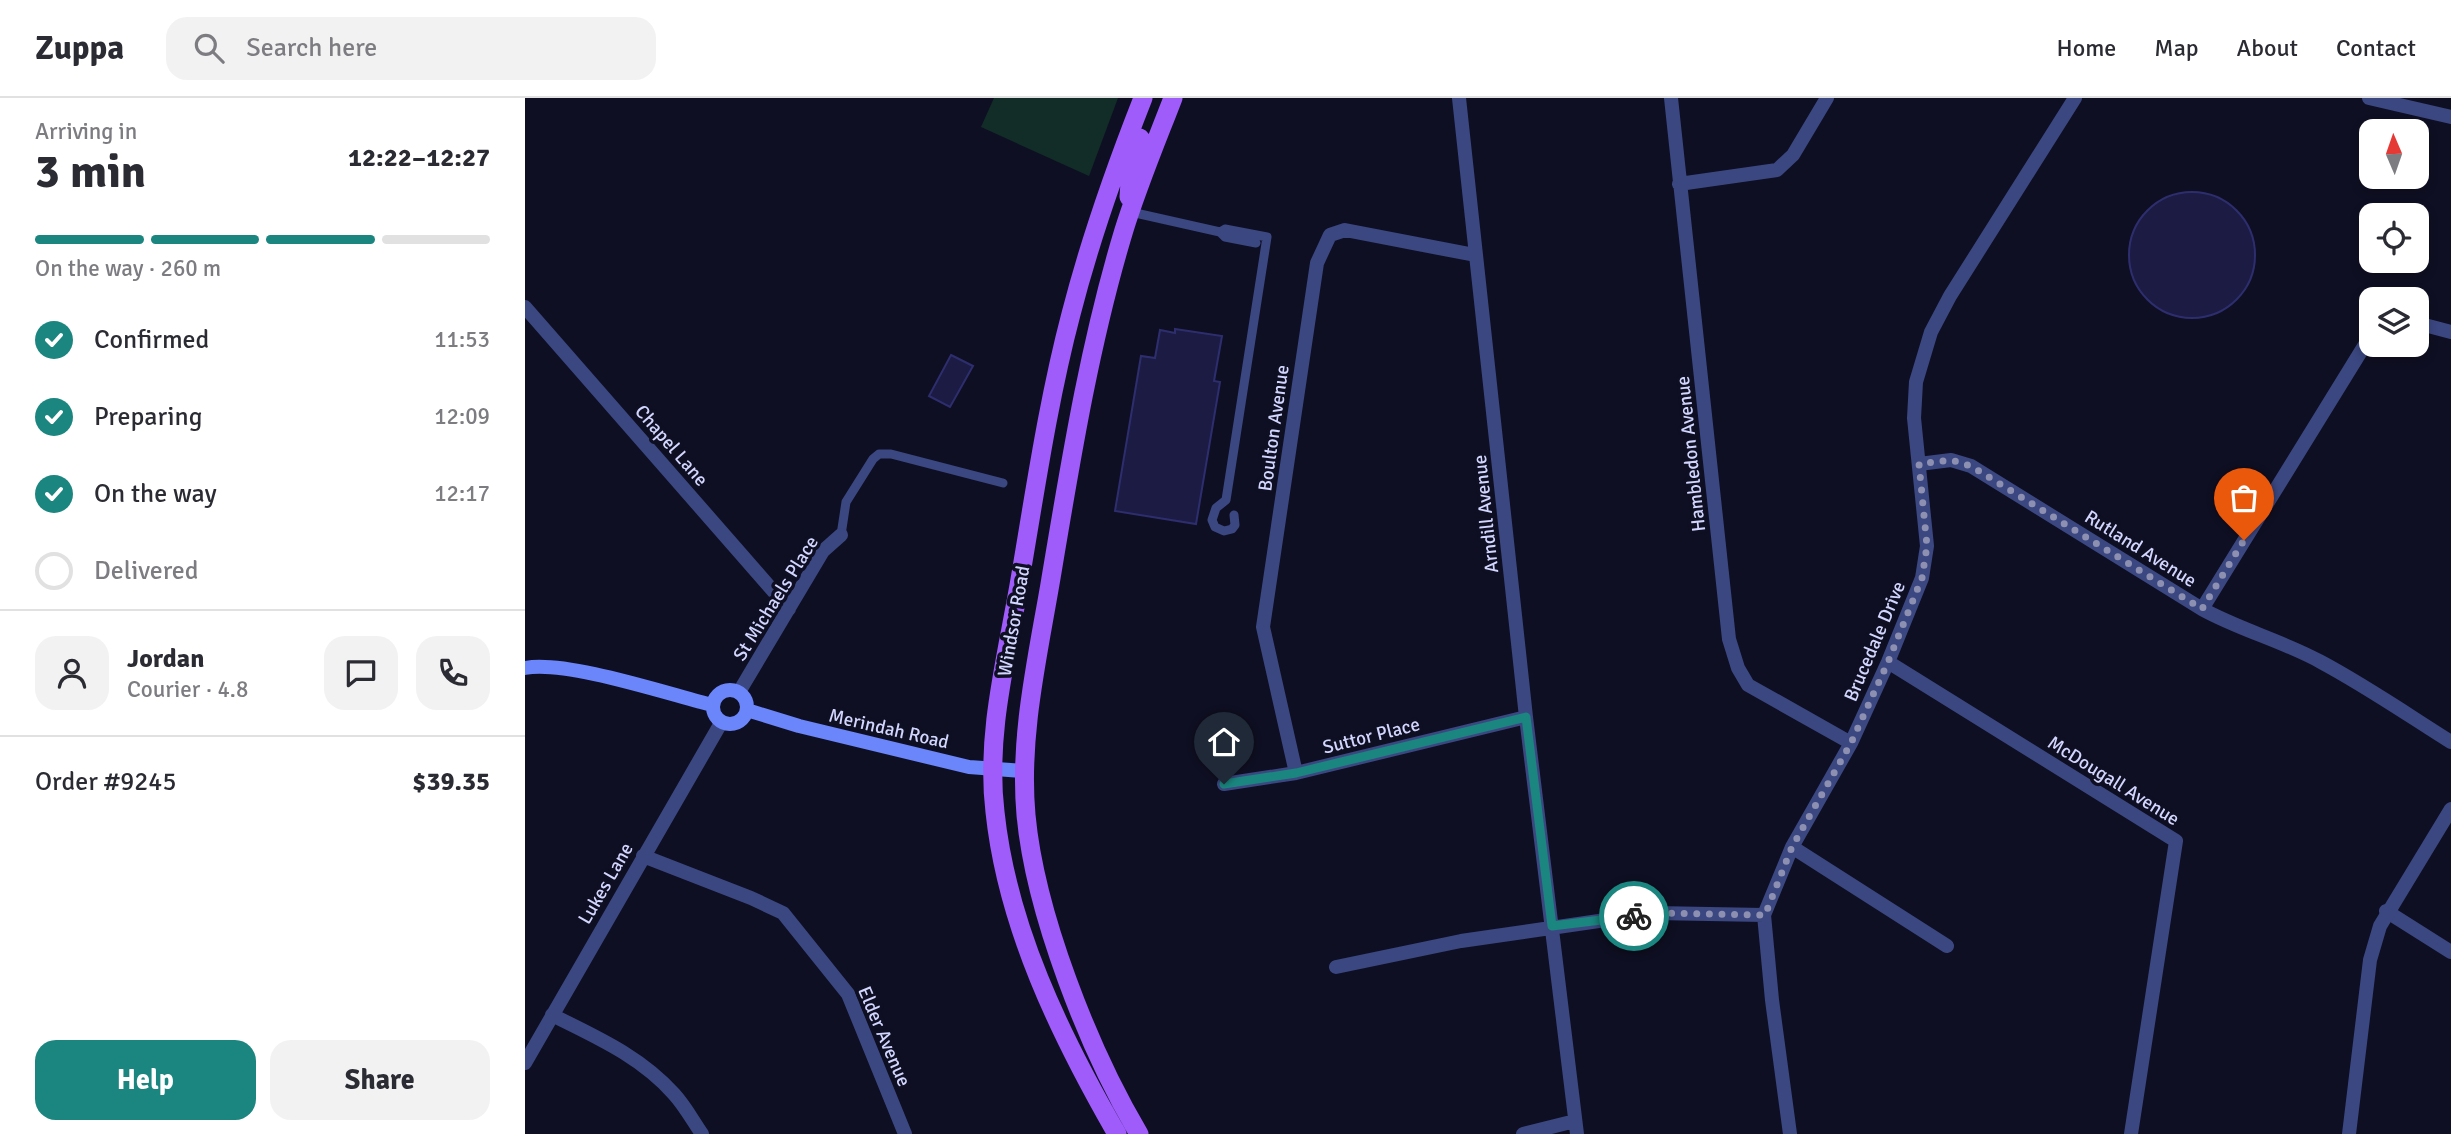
<!DOCTYPE html>
<meta charset="utf-8">
<style>
:root{--surface:#fff;--page:#f2f2f3;--text:#2b2b33;--muted:#7c7c81;--line:#e1e1e2;--accent:#1a867f}
body{margin:0;font-family:Signika,sans-serif;background:var(--page);color:var(--text);height:100vh;display:flex;flex-direction:column;font-size:26px;white-space:nowrap}
*{box-sizing:border-box;margin:0}
p{font-size:23px;color:var(--muted)}
.icon{flex:none;width:38px;height:38px;fill:none;stroke:currentColor;stroke-width:2;stroke-linecap:round;stroke-linejoin:round}
.map{position:relative;flex:1;overflow:hidden}
.side{display:flex;flex-direction:column;background:var(--surface);width:525px}
.side>*{flex:none}
.needle{width:46px;rotate:358deg}
.controls{position:absolute;left:1834px;top:21px;display:grid;gap:14px}
.controls a{display:grid;place-items:center;width:70px;height:70px;border-radius:14px;background:var(--surface);box-shadow:0 4px 10px #0003;font-size:35px}
.pin{position:absolute;display:grid;place-items:center;width:60px;height:60px;color:#fff;margin:-72px -30px;border-radius:50% 50% 50% 0;rotate:-45deg;box-shadow:0 0 7px #0007}
.pin .icon{rotate:45deg}
.courier{position:absolute;display:grid;place-items:center;width:70px;height:70px;margin:-35px;border:5px solid #1a867f;border-radius:50%;background:#fff;color:#222;box-shadow:0 2px 9px #0007}
.head em{font-style:normal;font-weight:800}
.head div{display:flex;flex-direction:column-reverse}
.head{display:flex;align-items:center;justify-content:space-between;height:119px;padding:0 35px}
h1{font-size:46px;font-weight:800;line-height:52px}
.bar{display:grid;grid-template-columns:repeat(4,1fr);gap:10px 7px;align-content:center;height:84px;padding:0 35px}
.bar i{height:9px;border-radius:5px;background:var(--line)}
.bar .active{background:var(--accent)}
.bar p{grid-column:span 4}
.line{display:flex;align-items:center;gap:18px;padding:0 35px;border-top:2px solid var(--line)}
.line div{flex:1}
.round{display:grid;place-items:center;flex:none;width:74px;height:74px;border-radius:21px;background:var(--page)}
ol{padding:0 35px;list-style:none}
li{display:flex;align-items:center;gap:21px;height:77px}
li p{margin-inline-start:auto}
li .icon{padding:7px;border-radius:50%;background:var(--accent);color:#fff;stroke-width:4}
li:last-child{color:var(--muted)}
li i{width:38px;height:38px;border:4px solid var(--line);border-radius:50%}
.button{display:flex;gap:14px;margin-top:auto;padding:14px 35px}
.button a{flex:1;height:80px;border-radius:21px;background:var(--accent);color:#fff;font-size:28px;font-weight:800;line-height:80px;text-align:center}
.button a+a{background:var(--page);color:var(--text)}
header{display:flex;align-items:center;gap:42px;box-sizing:border-box;height:98px;padding:0 35px;background:var(--surface);border-bottom:2px solid var(--line)}
header strong{font-size:33px}
nav{display:flex;gap:38px;margin-inline-start:auto;font-size:24px}
.search{width:490px;height:63px;background:var(--page);display:flex;align-items:center;gap:18px;box-sizing:border-box;padding:0 24px;border-radius:21px;color:var(--muted);font-size:26px}
main{display:flex;flex:1;min-height:0}
.map>svg:first-child{display:block}
</style>
<header>
<strong>Zuppa</strong>
<div class="search"><svg class="icon" aria-label="search" viewBox="0 0 24 24"><circle cx="10" cy="10" r="6"/><path d="M15 15l6 6"/></svg>Search here</div>
<nav><a>Home</a><a>Map</a><a>About</a><a>Contact</a></nav>
</header>
<main>
<section class="side">
<div class="head"><div><h1>3 min</h1><p>Arriving in</p></div><em>12:22–12:27</em></div>
<div class="bar"><i class="active"></i><i class="active"></i><i class="active"></i><i></i><p>On the way · 260 m</p></div>
<ol>
<li><svg class="icon" aria-label="check" viewBox="0 0 24 24"><path d="M5 12l5 5 9-10"/></svg>Confirmed<p>11:53</p></li>
<li><svg class="icon" aria-label="check" viewBox="0 0 24 24"><path d="M5 12l5 5 9-10"/></svg>Preparing<p>12:09</p></li>
<li><svg class="icon" aria-label="check" viewBox="0 0 24 24"><path d="M5 12l5 5 9-10"/></svg>On the way<p>12:17</p></li>
<li><i></i>Delivered</li>
</ol>
<div class="line" style="height:126px"><a class="round"><svg class="icon" aria-label="person" viewBox="0 0 24 24"><circle cx="12" cy="8" r="4"/><path d="M4 21q1-7 8-7t8 7"/></svg></a><div><b>Jordan</b><p>Courier · 4.8</p></div><a class="round"><svg class="icon" aria-label="chat" viewBox="0 0 24 24"><path d="M4 5h16v11H9l-5 4z"/></svg></a><a class="round"><svg class="icon" aria-label="phone" viewBox="0 0 24 24"><path d="M5 4h4l2 5-3 2q2 4 5 5l2-3 5 2v4C11 20 4 13 5 4z"/></svg></a></div>
<div class="line" style="height:91px"><div>Order #9245</div><b>$39.35</b></div>
<div class="button"><a>Help</a><a>Share</a></div>
</section>
<div class="map">
<svg width="1926" height="1036" viewBox="0 0 1926 1036">
<rect width="100%" height="100%" fill="#0f0f23"/>
<!-- green -->
<path fill="#122d27" d="M469 0H593L564 78 456 29Z"/>
<!-- building -->
<path fill="#1b1b44" stroke="#2e2e6f" stroke-width="2" d="M1604 157a63 63 0 1 1 126 0a63 63 0 1 1-126 0Z
M650 231 697 238 689 283 695 284 671 426 590 413 616 258 630 260 635 232 650 235Z
M426 257 448 268 425 309 404 298Z"/>
<g fill="none" stroke-linecap="round" stroke-linejoin="round">
<!-- service -->
<path stroke="#3b4781" stroke-width="9" d="M606 114 695 134 700 131 742 139 701 402 691 410 687 422 690 429 699 433 707 431 710 427 709 417
M695 134 700 139 731 145
M316 437 321 404 348 361 354 356H366L478 385"/>
<!-- minor -->
<path stroke="#3b4781" stroke-width="14" d="M934 0 1001 619 1052 1036
M1146 0 1204 541 1213 570 1223 587 1326 645
M1844 0 1926 19
M1154 86 1252 72 1268 57 1302 0
M0 209 264 511
M1892 225 1926 234
M1394 366 1426 362 1446 368 1677 511C1715 532 1758 543 1796 564 1841 588 1883 617 1926 644
M1677 511 1846 237
M1363 564 1651 743 1606 1036
M214 594 298 453 316 437
M771 675 738 529 792 165 805 137 820 132 950 157
M699 686 771 675 1001 619
M1267 749 1422 848
M118 758 226 800 258 815 323 896 380 1036
M1861 813 1926 854
M811 869 936 843 1129 815 1239 817
M27 917C71 939 115 958 149 996 160 1008 168 1023 177 1036
M0 965 196 625
M998 1036 1050 1023
M1265 1036 1247 902 1239 817 1267 749 1326 645 1363 564 1397 480 1402 448 1389 320 1391 284 1406 234 1425 198 1550 0"/>
<!-- tertiary -->
<path stroke="#3b4781" stroke-width="14" d="M1824 1036 1845 862 1855 828 1926 711"/>
<!-- secondary -->
<path stroke="#6b85fb" stroke-width="14" d="M0 570C41 562 143 596 187 607
M188 609a17 17 0 1 1 34 0a17 17 0 1 1-34 0Z
M222 612 274 628 444 669 498 673"/>
<!-- primary -->
<path stroke="#9f5cfb" stroke-width="19" d="M604 99 606 70 615 40
M592 1036C535 937 482 828 470 714 461 640 480 566 493 493 509 401 522 307 546 216 565 142 590 71 618 0
M614 1036C564 952 510 815 501 717 494 640 512 562 525 486 545 367 564 247 599 132 613 87 631 44 648 0"/>
</g>
<g fill="none" stroke-linecap="round" stroke-linejoin="round">
<!-- done -->
<path stroke="#8e90b1" stroke-width="7" stroke-dasharray="0 12.6" d="M1109 818 1129 815 1240 817 1267 749 1326 645 1363 564 1397 480 1402 448 1394 366 1426 362 1446 368 1677 511 1719 442"/>
<!-- route -->
<path stroke="#1a867f" stroke-width="9" d="M699 686 771 675 1001 619 1027 828 1109 818"/>
</g>
<g text-anchor="middle" stroke-width="7" stroke-linejoin="round" paint-order="stroke">
<!-- street labels -->
<g font-size="19" fill="#d2d6fe" stroke="#0f0f23">
<text transform="translate(748 330) rotate(-82)" y="7">Boulton Avenue</text>
<text transform="translate(147 347) rotate(49)" y="7">Chapel Lane</text>
<text transform="translate(1165 356) rotate(-96)" y="7">Hambledon Avenue</text>
<text transform="translate(960 416) rotate(-96)" y="7">Arndill Avenue</text>
<text transform="translate(1616 450) rotate(32)" y="7">Rutland Avenue</text>
<text transform="translate(250 500) rotate(-58)" y="7">St Michaels Place</text>
<text transform="translate(488 523) rotate(-80)" y="7">Windsor Road</text>
<text transform="translate(1349 543) rotate(-67)" y="7">Brucedale Drive</text>
<text transform="translate(364 630) rotate(13)" y="7">Merindah Road</text>
<text transform="translate(846 637) rotate(-14)" y="7">Suttor Place</text>
<text transform="translate(1589 682) rotate(32)" y="7">McDougall Avenue</text>
<text transform="translate(80 785) rotate(-60)" y="7">Lukes Lane</text>
<text transform="translate(360 938) rotate(67)" y="7">Elder Avenue</text>
</g>
</g>
</svg>
<div class="controls">
<a><svg class="needle" viewBox="-14 -14 28 28"><path d="M0-13l5 13h-10z" fill="#e53935"/><path d="M0 13l5-13h-10z" fill="#7c7c81"/></svg></a>
<a><svg class="icon" aria-label="locate" viewBox="0 0 24 24"><circle cx="12" cy="12" r="6"/><path d="M12 2v4M12 18v4M2 12h4M18 12h4"/></svg></a>
<a><svg class="icon" aria-label="layers" viewBox="0 0 24 24"><path d="M12 4l9 5-9 5-9-5zM3 14l9 5 9-5"/></svg></a>
</div>
<div class="pin" style="left:1719px;top:442px;background:#ea580c"><svg class="icon" aria-label="bag" viewBox="0 0 24 24"><path d="M5 8h14l-1 12H6zM9 8a3 3 0 0 1 6 0"/></svg></div>
<div class="pin" style="left:699px;top:686px;background:#1f2937"><svg class="icon" aria-label="home" viewBox="0 0 24 24"><path d="M3 11l9-7 9 7M6 9v11h12V9"/></svg></div>
<div class="courier" style="left:1109px;top:818px"><svg class="icon" aria-label="bike" viewBox="0 0 24 24"><circle cx="6" cy="16" r="4"/><circle cx="18" cy="16" r="4"/><path d="M6 16l4-8h5l3 8M10 8l3 8H6M13 5h3"/></svg></div>
</div>
</main>
